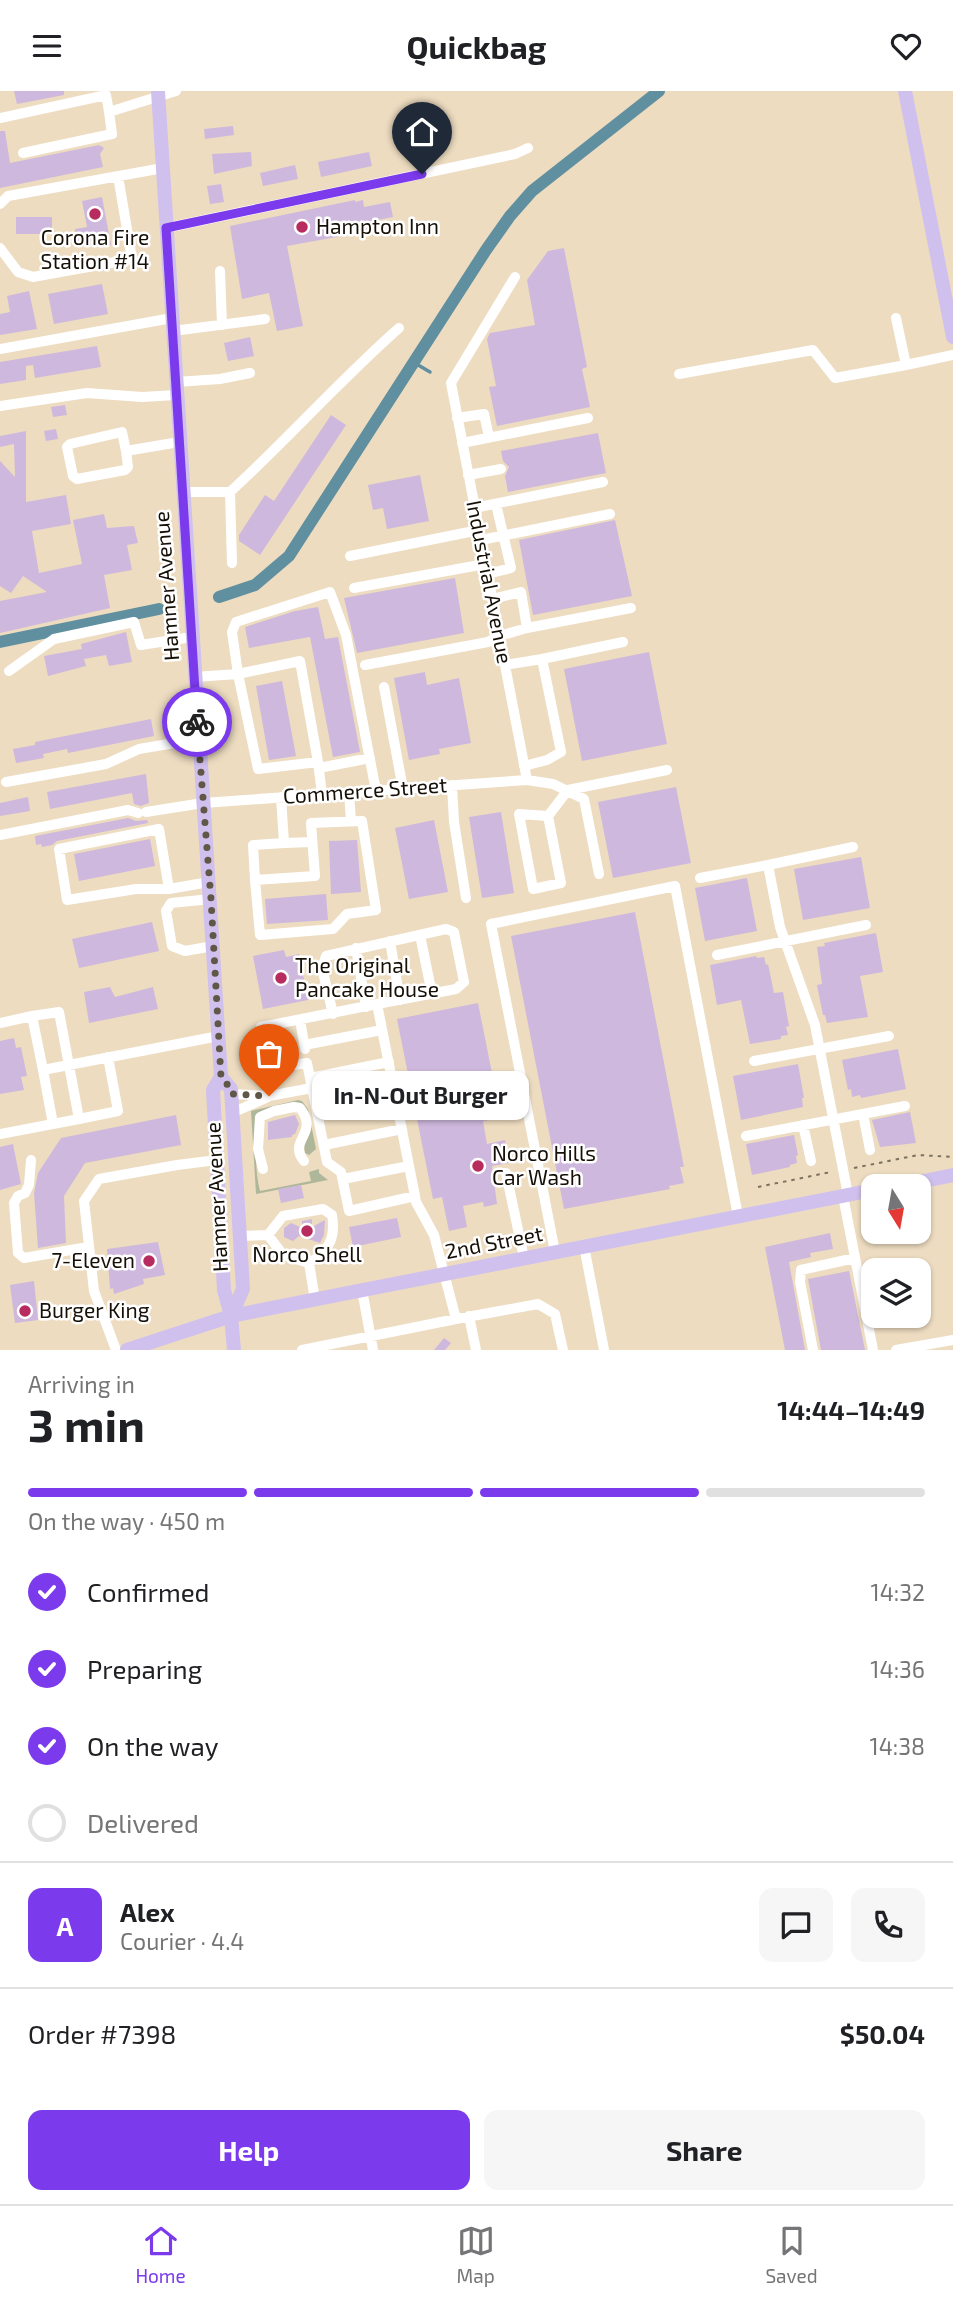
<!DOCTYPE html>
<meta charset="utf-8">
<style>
:root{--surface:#fff;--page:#f6f6f6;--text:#202124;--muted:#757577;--line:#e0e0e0;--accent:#7c3aed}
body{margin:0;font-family:"Exo 2",sans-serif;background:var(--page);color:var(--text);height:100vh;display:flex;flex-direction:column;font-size:26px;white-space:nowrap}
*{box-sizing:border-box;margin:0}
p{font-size:23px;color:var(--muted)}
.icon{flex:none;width:38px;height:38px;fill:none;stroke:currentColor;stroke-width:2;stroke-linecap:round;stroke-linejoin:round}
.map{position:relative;height:1259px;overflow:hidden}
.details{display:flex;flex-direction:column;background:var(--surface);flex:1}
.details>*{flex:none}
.needle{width:46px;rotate:169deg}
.tools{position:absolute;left:861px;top:1083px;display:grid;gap:14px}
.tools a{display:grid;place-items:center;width:70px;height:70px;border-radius:14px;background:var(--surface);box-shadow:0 2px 5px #0004;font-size:35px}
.pin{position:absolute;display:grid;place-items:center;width:60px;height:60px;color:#fff;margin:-72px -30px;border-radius:50% 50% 50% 0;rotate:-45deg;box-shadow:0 0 7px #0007}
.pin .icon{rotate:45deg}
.courier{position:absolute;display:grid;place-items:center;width:70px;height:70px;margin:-35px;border:5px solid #7c3aed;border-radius:50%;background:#fff;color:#222;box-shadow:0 2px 9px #0007}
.bubble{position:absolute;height:49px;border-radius:14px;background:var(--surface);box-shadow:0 2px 5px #0004;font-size:23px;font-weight:700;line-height:49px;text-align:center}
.head em{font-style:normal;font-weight:700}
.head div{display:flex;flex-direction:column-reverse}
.head{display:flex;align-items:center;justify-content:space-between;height:119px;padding:0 28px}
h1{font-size:46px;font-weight:700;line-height:52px}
.bar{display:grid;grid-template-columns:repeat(4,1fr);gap:10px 7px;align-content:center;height:84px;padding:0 28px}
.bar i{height:9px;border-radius:5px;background:var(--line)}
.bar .selected{background:var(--accent)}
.bar p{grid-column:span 4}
.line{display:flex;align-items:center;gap:18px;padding:0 28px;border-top:2px solid var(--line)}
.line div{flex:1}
.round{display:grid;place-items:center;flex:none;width:74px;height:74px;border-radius:14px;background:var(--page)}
ol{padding:0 28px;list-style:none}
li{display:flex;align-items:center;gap:21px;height:77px}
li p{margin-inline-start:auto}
li .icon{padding:7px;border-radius:50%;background:var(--accent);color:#fff;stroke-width:4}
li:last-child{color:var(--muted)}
li i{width:38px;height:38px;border:4px solid var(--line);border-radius:50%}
.button{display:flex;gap:14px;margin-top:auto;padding:14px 28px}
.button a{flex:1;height:80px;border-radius:14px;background:var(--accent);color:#fff;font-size:28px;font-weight:700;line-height:80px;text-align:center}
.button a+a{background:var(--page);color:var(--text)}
header{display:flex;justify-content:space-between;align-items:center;height:91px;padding:0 28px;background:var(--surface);font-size:32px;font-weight:700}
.tab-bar{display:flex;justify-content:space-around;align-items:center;height:98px;border-top:2px solid var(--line);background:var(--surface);font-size:19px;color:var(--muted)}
.tab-bar a{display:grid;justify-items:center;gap:4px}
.tab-bar .selected{color:var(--accent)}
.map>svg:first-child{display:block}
</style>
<header><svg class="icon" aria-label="menu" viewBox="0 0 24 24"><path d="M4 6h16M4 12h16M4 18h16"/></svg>Quickbag<svg class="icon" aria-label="heart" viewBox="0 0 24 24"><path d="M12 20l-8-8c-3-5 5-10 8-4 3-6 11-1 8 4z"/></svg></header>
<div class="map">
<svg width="953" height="1259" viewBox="0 0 953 1259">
<rect width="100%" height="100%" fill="#eddcc0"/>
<!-- green -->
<path fill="#afb79a" d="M298 1009 302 1010 308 1018 316 1058 309 1064 305 1062 304 1053 311 1039 306 1020 261 1021C257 1048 253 1073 260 1100L311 1090 309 1081 319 1078V1082L328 1089 256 1103 251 1020Z"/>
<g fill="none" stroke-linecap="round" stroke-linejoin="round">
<!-- stream -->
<path stroke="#608f9f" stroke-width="3.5" d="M413 271 430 281"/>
<!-- canal -->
<path stroke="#608f9f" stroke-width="12" d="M219 506 255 494 289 465 486 159 510 125 532 100 659 0
M0 551 159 518"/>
</g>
<!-- building -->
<path fill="#ceb8dd" d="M14 0H64V4L17 13Z
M233 35 234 44 205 48 204 38Z
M0 40H5L10 72 99 54 104 57 100 63 103 76 0 97Z
M251 61 252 75 214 83 212 63Z
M369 61 372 75 321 86 318 71Z
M295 74 298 88 263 95 260 82Z
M221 93 224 111 210 113 207 95Z
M102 106 111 154 97 156 96 153 78 156 75 138 87 136 82 110Z
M355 109V111L363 109 364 116 390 111 393 126 367 131 368 138 353 143 287 155 303 235 277 240 269 202 242 208 230 135Z
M16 126H52V143H16Z
M564 157 587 276 582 278 590 316 497 335 489 296 496 295 487 248 490 242 535 234 527 189 548 160Z
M102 193 108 223 54 233 48 203Z
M29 200 37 238 0 244V223L10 221 7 205Z
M250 246 254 265 228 270 224 252Z
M97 255 101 276 35 287 33 274 26 275V289L0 293V271Z
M65 314 67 324 53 326 51 316Z
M331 324 346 334 260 464 239 450V444L265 404 274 410Z
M56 338 58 348 46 350 44 340Z
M26 340V411L66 404 71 433 32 440 39 482 82 473 73 429 104 423 107 437 134 435 138 452 127 454 132 479 104 484 110 517 0 542V510L47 501 23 485 11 502 0 495V370L15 386 14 353 0 356V345Z
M598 342 606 382 508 401 505 385 509 376 503 370 501 360Z
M420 384 429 430 387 438 383 417 373 419 368 394Z
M615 429 632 505 533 524 519 449Z
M455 487 464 542 357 562 344 507Z
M318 516 325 548 338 546 360 661 333 666 310 546 249 557 245 536 295 520Z
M126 541 132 571 109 575 106 564 84 568 86 575 48 585 44 565 82 558 81 553Z
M649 561 667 653 582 670 564 578Z
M425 581 427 594 459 587 471 652 439 658 440 663 409 669 394 587Z
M282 590 296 665 269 669 256 595Z
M151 628 154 645 68 662 67 658 43 663 44 667 16 672 13 658 35 654V651Z
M146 683 149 712 141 715 134 713 132 702 50 718 47 701Z
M676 696 691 772 613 787 598 711Z
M28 706 30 720 0 725V712Z
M501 721 514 802 482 807 469 726Z
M128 727 136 730 147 729 148 732 57 750 52 754 42 756 41 753 36 754 35 745Z
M434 729 448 801 409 808 395 737Z
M150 748 155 775 79 790 74 763Z
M357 749 361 801 331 803 329 750Z
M861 766 870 817 803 829 794 778Z
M747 787 757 840 705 850 695 797Z
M326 803 328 829 267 833 265 808Z
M635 821 684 1076H680L684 1092 669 1095 670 1098 564 1118 511 845Z
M152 831 159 860 79 877 72 848Z
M876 842 883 881 860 885 868 926 827 932 825 924H823L817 894 822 893 817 856 825 855 824 852Z
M284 859 286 866 299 863 308 909 263 918 253 865Z
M756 865 757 867 764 866 766 874 768 873 774 902 783 901 789 935 786 936 788 944 781 945V948L750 953 741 909 717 914 710 874Z
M110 896 115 906 153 896 158 918 89 932 84 901Z
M478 912 501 1027 483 1030 487 1053 505 1049 509 1072 492 1075 497 1113 484 1116 483 1111 463 1115 467 1136 449 1140 442 1106 433 1108 397 928Z
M14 947 16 957 21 956 27 985 21 986 24 999 0 1003V950Z
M898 958 906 998 861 1007 860 1004 852 1006 851 998 848 999 842 969Z
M798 973 804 1007H802L803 1016 741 1029 733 985Z
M910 1021 916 1052 880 1056 872 1029Z
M176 1024 181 1054 85 1072 64 1105 66 1152 38 1157 34 1102 38 1082 61 1047Z
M295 1024 299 1033 295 1043 292 1044V1046L268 1049V1031Z
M794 1044 798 1064 796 1065 797 1072 790 1074V1076L752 1084 746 1053Z
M13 1053 21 1093 0 1099V1056Z
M301 1094 304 1107 281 1112 278 1098Z
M397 1127 401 1146 353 1156 349 1136Z
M312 1128V1136L325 1129 324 1144 320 1152 299 1145 293 1150 284 1146V1137L291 1132 302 1137V1130Z
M830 1142 833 1158 810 1162 811 1166 789 1171 805 1259H785L765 1156Z
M158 1151 165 1184 143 1188 144 1193 114 1203 113 1197 110 1198 107 1158Z
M849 1180 865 1259H821L808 1188Z
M34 1190 38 1229 15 1232 10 1194Z
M444 1247 451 1252 445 1259H434Z"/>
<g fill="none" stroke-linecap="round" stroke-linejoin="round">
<!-- path -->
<path stroke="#7c715f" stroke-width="2" stroke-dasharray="3.5 5" stroke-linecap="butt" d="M854 1077 918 1064 953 1066
M758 1096 831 1081"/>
<!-- minor -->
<path stroke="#fff" stroke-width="10" d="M0 27 106 4 109 21
M23 62 112 43 109 21 176 0
M0 113 8 105 163 77
M166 137 515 63 528 57
M0 157 18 181 33 186 132 168 118 85
M220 180 222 234
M515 186 451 292 527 689
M896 227 906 274 953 264
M173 240 265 228
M0 258 172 227
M679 283 813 259 835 287 906 274
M176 291 220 288 250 282
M0 315 87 302 142 306 176 304
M457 327 484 323 489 346
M462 352 588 327
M126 360 128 376 125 379 77 388 73 385 67 356 70 353 122 341 126 360 179 351
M468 384 501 378
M183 401H230C288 348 340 289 399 237
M230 401 232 472
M474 417 603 391
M481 449 610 423
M350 465 479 439
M487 483 511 477 496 413
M354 497 485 473
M527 537 631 517
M542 568 623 551
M365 574 488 551 499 545 527 537 521 501 492 508
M505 574 542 568 561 661 547 669 524 675
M9 580 54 548 134 531 141 554 192 546
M194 586 238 583 258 678 318 671 322 703
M384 596 403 698
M318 671 300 570 238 583 232 541 236 531 330 501 346 544 376 700
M319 677 370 667
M6 691 106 673 139 658 198 648
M452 694 454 731 466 807
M349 702 351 730
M146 721 203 712 527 689 553 693 584 708 599 783
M548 725 519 723 533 798 561 792 548 725 568 699 667 679
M0 744 128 719 138 722
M284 752 312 751
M700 787 768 774
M255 789 260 844 333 838 347 823 376 819 362 730 311 732 315 785 255 789 253 754 284 752 281 706
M169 798 159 738 59 758 67 809 136 798H169L209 791
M211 808 171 812 166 820 172 855 185 860 213 855
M420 844 432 903
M390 850 400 909
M356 857 366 916
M717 864 866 834
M333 923 322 877 326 865 446 838 454 841 464 891 456 898 377 913
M300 929 305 958
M0 932 32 925 43 979 219 945
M304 954 382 939
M754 970 889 945
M43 979 53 1033
M310 987 389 971
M232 1003 269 1005 312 997
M232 1022 268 1006
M863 1023 870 1059
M318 1024 396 1009
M79 1028 118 1020 108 966
M803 1034 811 1070
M0 1043 79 1028 59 921 32 925
M746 1045 905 1015
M324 1054 402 1038
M31 1069 29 1094 25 1102 18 1105 14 1112 18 1162 24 1167 88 1156
M263 1078 258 1058 260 1026 274 1020 294 1016 300 1017C320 1043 287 1049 304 1070
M506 1082 524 1167
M343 1088 409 1075
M848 1104 815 934 780 836 768 774 853 756
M415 1105 349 1120 341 1081 327 1071 307 972 267 978 261 936 377 913 415 1105 416 1111 434 1144 456 1228 538 1213 555 1223 563 1259
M843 1105 873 1259
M268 1144 283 1164 309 1172
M240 1145 268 1144 283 1125 323 1118 332 1124C336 1147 329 1160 309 1172L315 1209
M584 1155 604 1259
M555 1161 491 833 675 795 738 1125
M362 1199 373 1259
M469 1225 476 1259
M116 1259 94 1200 84 1110 99 1088 177 1074 217 1069
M302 1259 456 1228
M813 1259 800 1191 801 1179 855 1167
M896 1259 953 1249"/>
<!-- major -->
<path stroke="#d0c0ee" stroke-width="14" d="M158 0 221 986 213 999 224 1199 231 1225 234 1259
M905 0 953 246
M221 986 231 998 243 1198 231 1225
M894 1096 953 1084
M127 1259 231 1225 873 1099"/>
</g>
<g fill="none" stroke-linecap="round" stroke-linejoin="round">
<!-- done -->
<path stroke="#615747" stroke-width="7" stroke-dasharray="0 12.6" d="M197 631 211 808 221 986 231 998 232 1003 269 1005"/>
<!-- route -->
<path stroke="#7c3aed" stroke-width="9" d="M197 631 166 137 422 83"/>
</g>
<!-- markers -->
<g fill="#b82b5e" stroke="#fff" stroke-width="2.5">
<circle cx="95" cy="123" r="7"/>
<circle cx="302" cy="136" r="7"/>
<circle cx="281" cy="887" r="7"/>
<circle cx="478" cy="1075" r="7"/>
<circle cx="307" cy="1140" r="7"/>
<circle cx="149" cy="1170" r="7"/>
<circle cx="25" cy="1220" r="7"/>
</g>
<g text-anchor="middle" stroke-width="5" stroke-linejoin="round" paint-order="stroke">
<!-- poi labels -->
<g font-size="21" fill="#150f06" stroke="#fff" text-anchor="start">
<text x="316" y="143">Hampton Inn</text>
<text x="95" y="154" text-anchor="middle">Corona Fire<tspan x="95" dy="24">Station #14</tspan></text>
<text x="295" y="882">The Original<tspan x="295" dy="24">Pancake House</tspan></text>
<text x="492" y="1070">Norco Hills<tspan x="492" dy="24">Car Wash</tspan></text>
<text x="307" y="1171" text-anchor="middle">Norco Shell</text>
<text x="135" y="1177" text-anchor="end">7-Eleven</text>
<text x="39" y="1227">Burger King</text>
</g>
<!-- street labels -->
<g font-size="21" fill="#150f06" stroke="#fff">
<text transform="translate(489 491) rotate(79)" y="7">Industrial Avenue</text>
<text transform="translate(167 495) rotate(-94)" y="7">Hamner Avenue</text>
<text transform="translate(365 700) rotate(-4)" y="7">Commerce Street</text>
<text transform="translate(217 1106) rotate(-93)" y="7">Hamner Avenue</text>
<text transform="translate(494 1152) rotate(-11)" y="7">2nd Street</text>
</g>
</g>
</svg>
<div class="tools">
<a><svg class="needle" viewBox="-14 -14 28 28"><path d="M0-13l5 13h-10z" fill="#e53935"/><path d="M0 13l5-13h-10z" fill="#757577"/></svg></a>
<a><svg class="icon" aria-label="layers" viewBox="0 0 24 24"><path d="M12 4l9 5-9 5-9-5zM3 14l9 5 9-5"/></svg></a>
</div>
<div class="pin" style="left:269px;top:1005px;background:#ea580c"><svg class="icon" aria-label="bag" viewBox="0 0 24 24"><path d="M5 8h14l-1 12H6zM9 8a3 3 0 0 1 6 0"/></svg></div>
<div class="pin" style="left:422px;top:83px;background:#1f2937"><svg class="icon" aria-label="home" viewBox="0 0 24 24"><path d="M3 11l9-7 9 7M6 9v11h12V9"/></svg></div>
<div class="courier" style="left:197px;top:631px"><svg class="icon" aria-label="bike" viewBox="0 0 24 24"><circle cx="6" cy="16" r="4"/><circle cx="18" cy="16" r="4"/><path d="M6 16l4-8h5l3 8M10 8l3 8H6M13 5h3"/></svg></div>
<div class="bubble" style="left:312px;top:980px;width:217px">In-N-Out Burger</div>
</div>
<section class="details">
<div class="head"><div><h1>3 min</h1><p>Arriving in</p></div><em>14:44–14:49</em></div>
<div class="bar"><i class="selected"></i><i class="selected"></i><i class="selected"></i><i></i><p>On the way · 450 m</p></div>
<ol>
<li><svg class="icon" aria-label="check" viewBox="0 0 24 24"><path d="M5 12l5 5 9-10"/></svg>Confirmed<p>14:32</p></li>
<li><svg class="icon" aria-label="check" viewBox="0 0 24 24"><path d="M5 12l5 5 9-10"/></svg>Preparing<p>14:36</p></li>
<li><svg class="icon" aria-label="check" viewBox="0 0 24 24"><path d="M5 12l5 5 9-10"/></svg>On the way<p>14:38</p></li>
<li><i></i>Delivered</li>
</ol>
<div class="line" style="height:126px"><b class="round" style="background:var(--accent);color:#fff">A</b><div><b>Alex</b><p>Courier · 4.4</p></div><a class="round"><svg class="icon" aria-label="chat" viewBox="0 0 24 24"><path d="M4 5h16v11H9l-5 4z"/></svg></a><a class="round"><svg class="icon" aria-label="phone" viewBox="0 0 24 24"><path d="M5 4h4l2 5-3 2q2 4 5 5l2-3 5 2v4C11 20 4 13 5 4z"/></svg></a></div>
<div class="line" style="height:91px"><div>Order #7398</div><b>$50.04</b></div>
<div class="button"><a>Help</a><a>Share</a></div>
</section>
<nav class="tab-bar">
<a class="selected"><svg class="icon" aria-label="home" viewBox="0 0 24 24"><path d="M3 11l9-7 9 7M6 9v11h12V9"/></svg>Home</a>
<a><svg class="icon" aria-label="map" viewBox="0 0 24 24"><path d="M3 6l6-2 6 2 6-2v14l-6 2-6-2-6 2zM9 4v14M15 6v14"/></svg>Map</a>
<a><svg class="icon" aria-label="saved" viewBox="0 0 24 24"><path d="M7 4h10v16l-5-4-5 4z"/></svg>Saved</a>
</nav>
